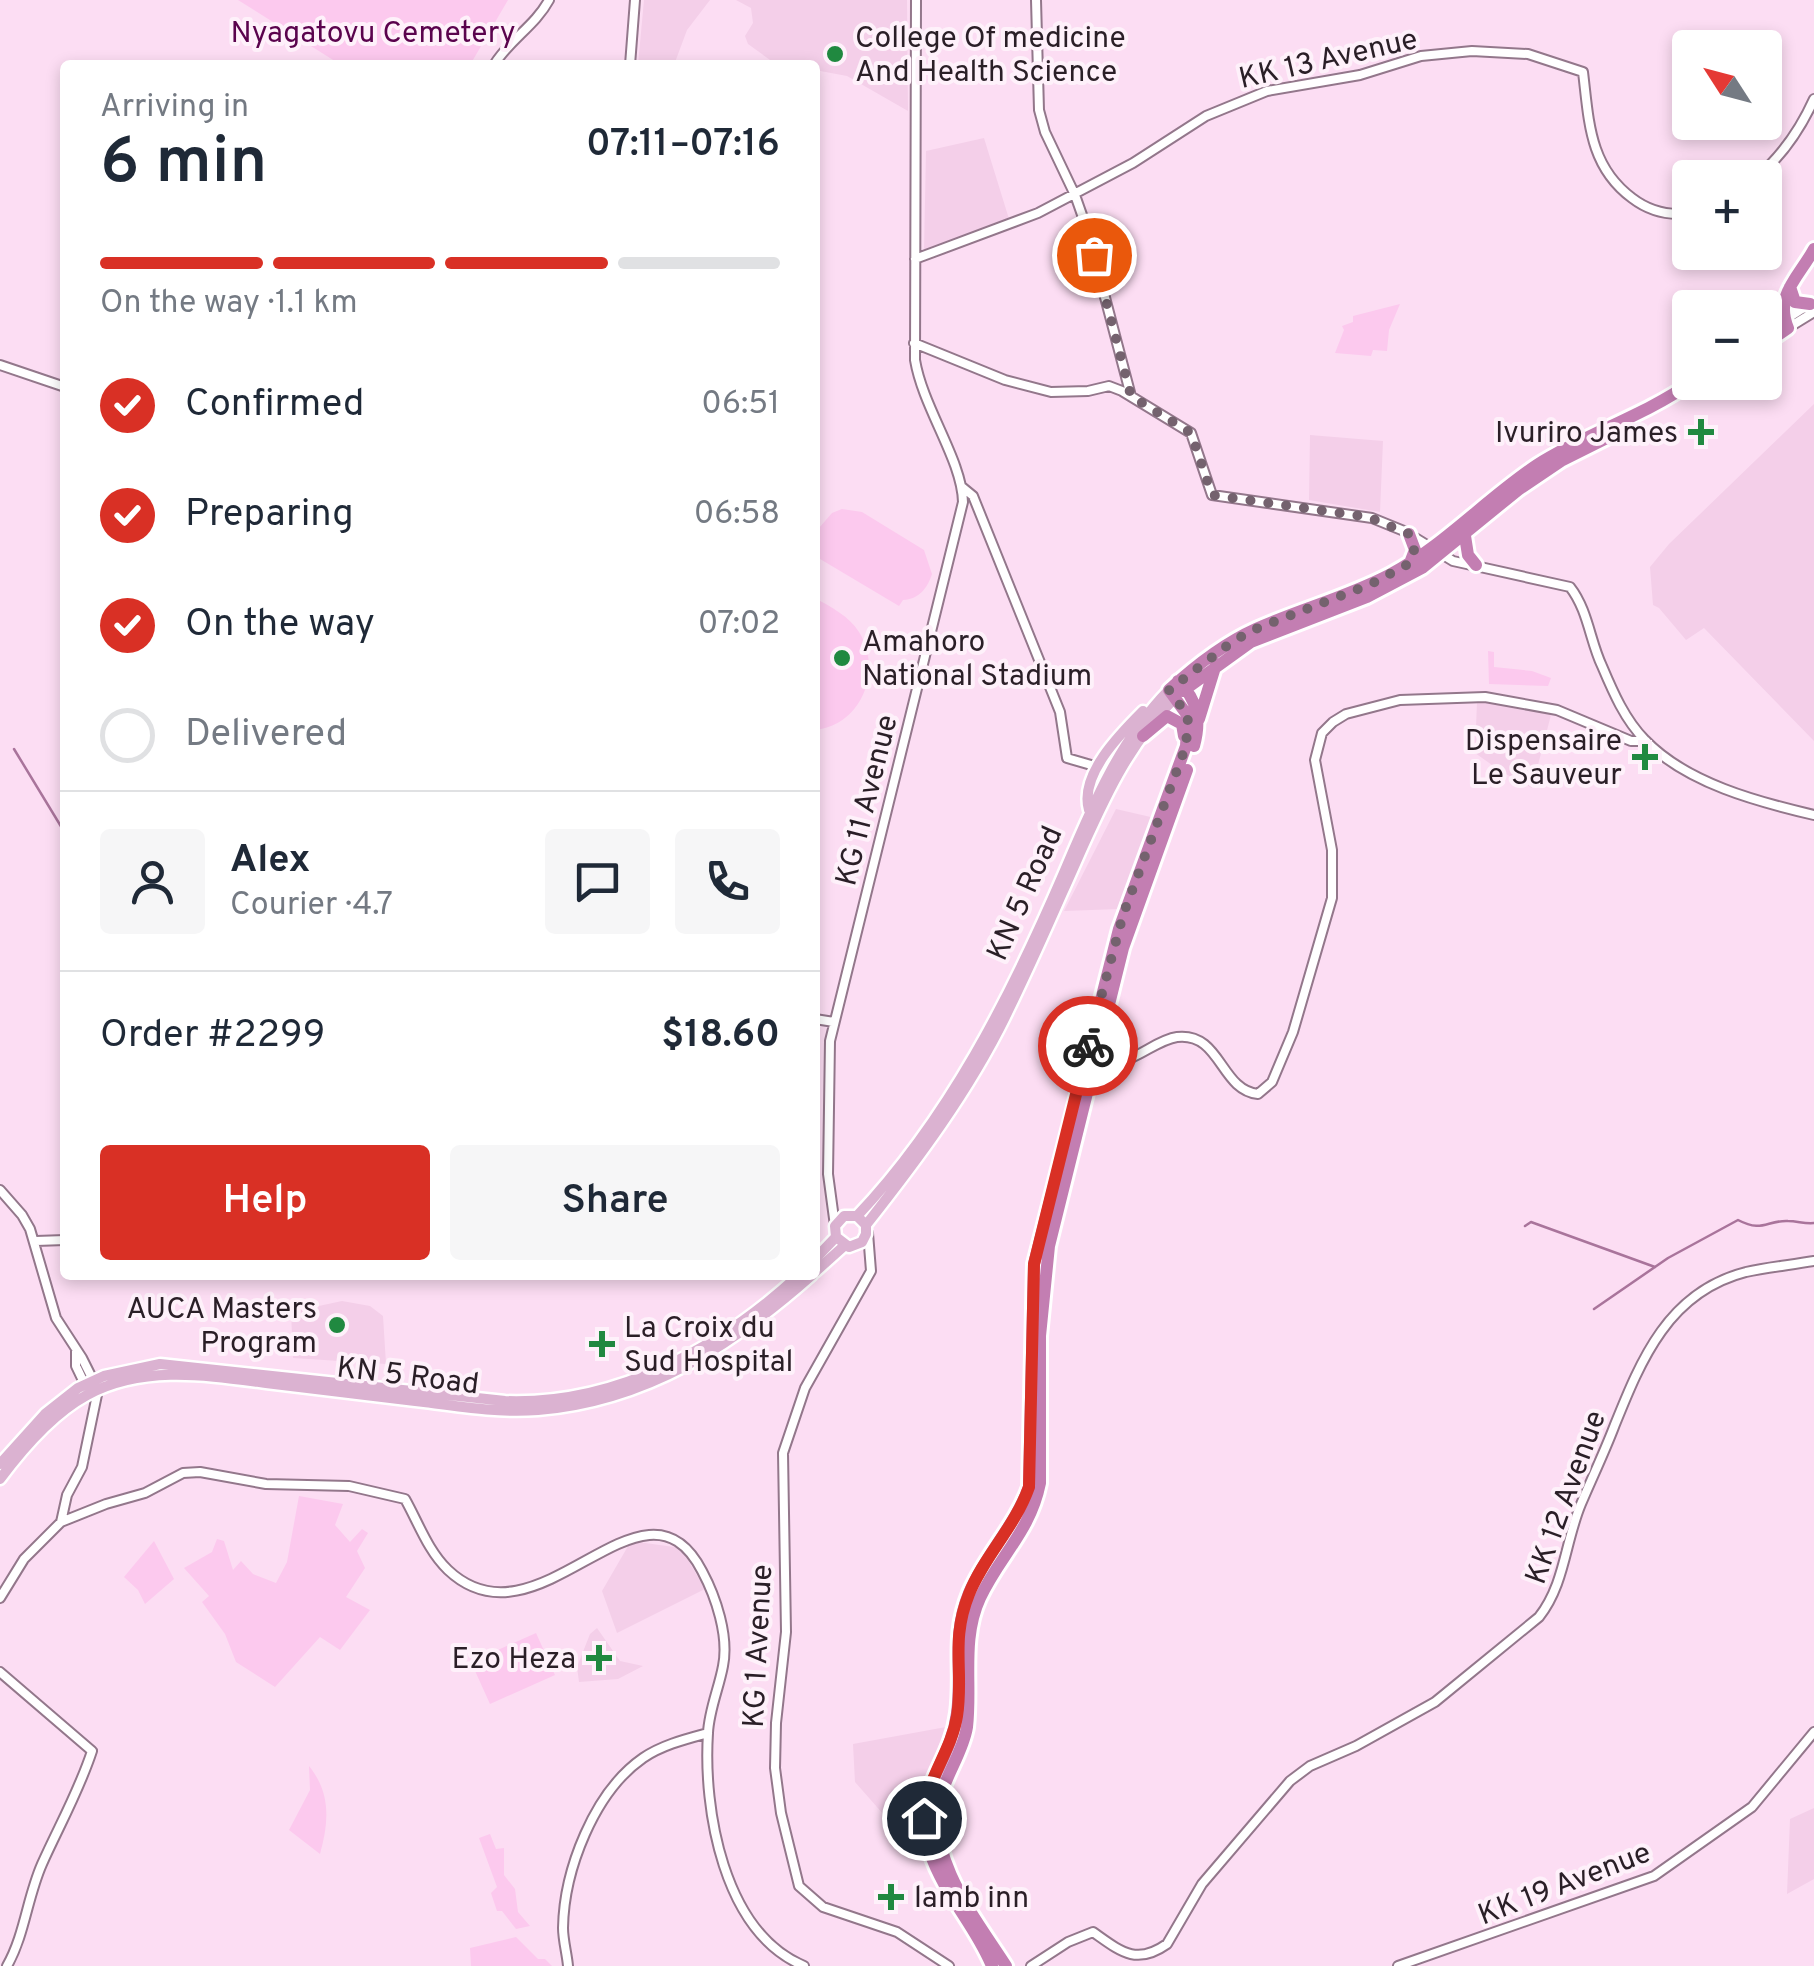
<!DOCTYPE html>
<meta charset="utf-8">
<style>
:root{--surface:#fff;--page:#f6f6f7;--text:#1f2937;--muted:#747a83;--line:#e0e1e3;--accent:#d93025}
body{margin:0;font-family:Overpass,sans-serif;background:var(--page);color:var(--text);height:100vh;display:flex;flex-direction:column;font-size:38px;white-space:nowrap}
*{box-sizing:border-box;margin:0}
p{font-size:32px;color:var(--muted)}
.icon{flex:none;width:55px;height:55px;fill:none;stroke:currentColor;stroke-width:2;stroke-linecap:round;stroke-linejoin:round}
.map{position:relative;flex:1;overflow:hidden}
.panel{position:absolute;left:60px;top:60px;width:760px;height:1220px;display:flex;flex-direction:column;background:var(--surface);border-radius:10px;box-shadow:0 5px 15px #0003}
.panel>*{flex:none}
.needle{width:65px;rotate:306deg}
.buttons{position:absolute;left:1672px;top:30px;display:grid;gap:20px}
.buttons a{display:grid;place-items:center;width:110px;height:110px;border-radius:10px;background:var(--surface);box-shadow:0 5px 15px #0003;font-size:50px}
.pin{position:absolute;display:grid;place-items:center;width:85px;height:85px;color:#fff;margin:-42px;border:5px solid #fff;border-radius:50%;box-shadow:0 2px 10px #0007}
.courier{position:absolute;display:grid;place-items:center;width:100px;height:100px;margin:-50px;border:8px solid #d93025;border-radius:50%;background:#fff;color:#222;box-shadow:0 2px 12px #0007}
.headline em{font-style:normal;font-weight:600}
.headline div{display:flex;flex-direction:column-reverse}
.headline{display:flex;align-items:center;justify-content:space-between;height:170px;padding:0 40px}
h1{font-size:65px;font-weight:600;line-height:75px}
.bar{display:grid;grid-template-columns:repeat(4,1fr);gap:15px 10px;align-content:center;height:120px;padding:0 40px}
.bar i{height:12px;border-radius:8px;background:var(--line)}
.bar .selected{background:var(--accent)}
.bar p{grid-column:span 4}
.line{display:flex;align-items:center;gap:25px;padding:0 40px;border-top:2px solid var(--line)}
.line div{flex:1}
.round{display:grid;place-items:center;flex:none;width:105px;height:105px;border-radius:10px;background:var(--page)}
ol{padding:0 40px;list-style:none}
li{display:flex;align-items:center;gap:30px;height:110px}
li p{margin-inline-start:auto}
li .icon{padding:10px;border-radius:50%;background:var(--accent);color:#fff;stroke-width:4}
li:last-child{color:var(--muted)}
li i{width:55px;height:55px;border:5px solid var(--line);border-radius:50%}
.primary-button{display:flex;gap:20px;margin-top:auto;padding:20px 40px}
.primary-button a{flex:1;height:115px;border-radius:10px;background:var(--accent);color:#fff;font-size:40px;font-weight:600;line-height:115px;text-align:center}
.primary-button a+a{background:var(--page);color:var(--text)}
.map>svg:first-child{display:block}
</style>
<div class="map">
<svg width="1814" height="1966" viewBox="0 0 1814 1966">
<rect width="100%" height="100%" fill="#fcddf3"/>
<!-- built -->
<path fill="#f4cfe9" d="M644 0H710L687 30 674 65H638Z
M736 0H907L908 111 847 76 815 70V65H777L748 44 745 36 753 23 751 8Z
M984 138 1009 219 924 251 926 151Z
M1814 404V741L1704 628 1686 640 1659 608 1653 605 1650 567 1669 544Z
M1310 435 1383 441 1380 512 1309 500Z
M1477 702 1552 711 1532 788 1502 772 1475 753Z
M1116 809 1155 818 1119 909 1064 911Z
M342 1301 370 1306 383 1316 386 1364 293 1358 291 1312Z
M631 1541 681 1548 705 1589 617 1633 602 1591Z
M597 1628 620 1661 643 1666 618 1679 579 1682 577 1667 590 1634Z
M946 1727 922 1786 916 1812 918 1831 906 1840 855 1782 853 1744Z
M1814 1808V1879L1787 1894 1790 1819Z"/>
<!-- green -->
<path fill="#fcc9ee" d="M238 0H508L470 65H341Z
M1400 304 1389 330 1387 351 1373 350 1371 356 1335 353 1344 330 1342 326 1353 322V316Z
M842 509 862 512 924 550 932 574C927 589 919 599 903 600L899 606 815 556 819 547V528L832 513Z
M815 598C831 607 849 616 859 632 883 670 862 725 815 730Z
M1488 651 1494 652V667L1532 671 1551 678 1548 686 1489 684Z
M299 1496 343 1504 335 1525 350 1542 362 1529 368 1533 357 1551 365 1568 346 1597 370 1610 340 1650 320 1637 275 1687 236 1662 225 1634 202 1602 209 1596 184 1568 212 1552 217 1539 224 1541 233 1570 241 1561 253 1574 276 1583 287 1562Z
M154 1541 174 1579 145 1604 138 1590 124 1577Z
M536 1633 555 1675 490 1704 471 1662Z
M309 1766C331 1793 329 1822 320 1854L289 1830 310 1790Z
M490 1834 496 1849 504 1848V1875L515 1889 518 1912 530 1926 516 1929 502 1911H497L491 1893 497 1887 479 1838Z
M516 1937 538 1959H545L552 1966H471L470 1948Z"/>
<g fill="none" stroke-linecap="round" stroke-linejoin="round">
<!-- stream -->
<path stroke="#a9749b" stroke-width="2.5" d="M14 749 65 833
M1525 1226 1531 1222 1655 1267
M1594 1309 1668 1258 1738 1220C1763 1233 1766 1220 1788 1221 1798 1221 1804 1224 1814 1223"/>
<!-- secondary casing -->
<g stroke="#93778b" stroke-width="12">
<path id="secondary" d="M1036 0 1039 110 1045 132 1075 195 1087 229 1131 396
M494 65C509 40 535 26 549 0
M630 65 635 0
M1756 178C1782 156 1800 130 1814 99
M915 259 1038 213 1133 163 1206 116 1267 91 1360 75 1421 56 1472 51 1528 54 1583 72C1589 121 1589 166 1632 198 1649 211 1669 216 1690 213
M1785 320 1810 304
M1788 328 1814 312
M914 343 1005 380 1051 392 1088 391 1109 386 1122 391 1191 433 1212 495 1372 518 1404 531 1453 561 1570 587C1588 610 1590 641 1602 666 1613 692 1625 720 1645 740 1686 783 1758 802 1814 815
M0 365 65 387
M962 487 973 496 1060 712 1067 758 1098 767
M815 1019 834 1022
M1094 1069C1107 1065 1121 1062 1133 1057 1147 1051 1162 1039 1177 1037 1221 1032 1220 1090 1258 1094L1272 1082 1293 1032 1332 898V850L1315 760 1322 733 1333 722 1346 714 1400 700 1485 697 1557 710 1631 741H1646
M0 1190 22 1215 30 1229 56 1318 82 1358 98 1390 82 1467 67 1495 61 1522
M835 1226 828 1174 830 1041 963 502C962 460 923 408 915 360L916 0
M868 1233 871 1271 805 1388 783 1453 786 1632 776 1723 775 1768 781 1813 799 1886 823 1907 897 1932 949 1966
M36 1241 65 1240
M76 1351V1366L87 1389
M0 1598 24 1559 61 1522 106 1504 145 1493 183 1473 200 1472 266 1484 349 1486 405 1499C418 1522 428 1551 448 1570 539 1656 643 1457 702 1571 716 1597 729 1636 723 1666 719 1688 709 1710 708 1733 703 1809 723 1932 804 1966
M0 1672 92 1751C79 1791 59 1826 42 1864 27 1898 25 1934 7 1966
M568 1966C567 1954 563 1940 563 1928 564 1870 594 1792 643 1758 662 1745 686 1739 708 1733
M1031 1966 1068 1942 1093 1932C1120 1951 1136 1966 1167 1944L1202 1884 1290 1781 1310 1766 1356 1746 1435 1702 1539 1617C1565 1584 1565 1542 1581 1504 1592 1478 1604 1453 1614 1427 1641 1360 1668 1292 1746 1272 1768 1267 1792 1265 1814 1261
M1398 1966 1654 1876 1752 1807 1814 1732"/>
</g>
<!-- primary casing -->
<g stroke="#fff" stroke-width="15">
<path id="primary" d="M1089 810C1079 775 1120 734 1143 711
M857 1216C949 1119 1011 996 1063 875 1091 809 1118 742 1169 690
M866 1225 857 1216H844L835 1226 836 1237 849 1247 862 1242 866 1234V1225C918 1159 968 1092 1005 1017 1025 976 1044 934 1062 893 1093 825 1121 749 1176 697
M815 1259 836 1237
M815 1272 844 1246
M0 1464 45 1414 78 1388 104 1376 160 1364 505 1401C616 1405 719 1349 799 1275
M0 1479C23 1448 52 1414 87 1395 143 1365 205 1375 266 1383 318 1389 371 1396 424 1402 462 1407 500 1413 538 1410 646 1401 732 1346 812 1275"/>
</g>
<!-- highway casing -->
<g stroke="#fff" stroke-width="18">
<path id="highway" d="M1790 287 1795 302 1810 304
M1765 344 1788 328C1774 295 1799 277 1814 249
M1409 534 1415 550 1410 563
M1465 536 1468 555 1476 565
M1178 681C1198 700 1201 720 1194 746
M1183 691 1251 642 1367 597 1422 568 1518 490 1561 461 1613 435
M1199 719 1216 664
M1143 736 1167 716 1182 724 1184 736
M992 1966C976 1926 943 1893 930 1852 910 1788 950 1768 957 1713 963 1669 951 1637 969 1593 985 1555 1015 1526 1029 1487L1034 1264 1119 929 1186 746 1188 716 1169 690C1194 667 1225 643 1256 629 1300 609 1348 597 1391 574 1445 545 1486 499 1537 465 1587 433 1644 416 1692 382
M1006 1966C976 1919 926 1858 940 1799 946 1774 963 1752 967 1727 972 1684 961 1639 980 1598 1000 1555 1030 1532 1040 1483V1336L1049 1246 1123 948 1187 770"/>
</g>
<!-- secondary -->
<use href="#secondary" stroke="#fff" stroke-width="8"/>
<!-- primary -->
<use href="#primary" stroke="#dbb2d1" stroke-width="10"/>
<!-- highway -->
<use href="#highway" stroke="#c37eb2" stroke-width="12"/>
</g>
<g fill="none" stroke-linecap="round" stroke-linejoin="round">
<!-- done -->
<path stroke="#74626e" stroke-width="10" stroke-dasharray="0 18" d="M1088 1046 1123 915 1186 746 1188 716 1169 690 1232 642 1253 630 1371 584 1410 563 1414 550 1409 534 1368 517 1212 495 1191 433 1131 396 1094 255"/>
<!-- route -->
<path stroke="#d93025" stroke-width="12" d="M924 1818C925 1780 951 1753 957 1716 964 1671 950 1641 969 1594 984 1556 1015 1527 1029 1487L1034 1264 1088 1046"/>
</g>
<!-- markers -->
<g fill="#208940" stroke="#fef1fa" stroke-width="4">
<circle cx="835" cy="54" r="10"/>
<path d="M1696 417h10v10h10v10h-10v10h-10v-10h-10v-10h10z"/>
<circle cx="842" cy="658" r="10"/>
<path d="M1640 742h10v10h10v10h-10v10h-10v-10h-10v-10h10z"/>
<circle cx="337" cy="1325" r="10"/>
<path d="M597 1329h10v10h10v10h-10v10h-10v-10h-10v-10h10z"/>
<path d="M594 1643h10v10h10v10h-10v10h-10v-10h-10v-10h10z"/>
<path d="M886 1882h10v10h10v10h-10v10h-10v-10h-10v-10h10z"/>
</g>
<g text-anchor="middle" stroke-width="8" stroke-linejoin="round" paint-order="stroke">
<!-- park labels -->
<g font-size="30" fill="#5a034d" stroke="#fef1fa">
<text x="373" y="42">Nyagatovu Cemetery</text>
</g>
<!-- poi labels -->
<g font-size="30" fill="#2a1f27" stroke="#fef1fa" text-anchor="start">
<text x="855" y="47">College Of medicine<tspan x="855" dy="34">And Health Science</tspan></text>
<text x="1678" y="442" text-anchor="end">Ivuriro James</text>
<text x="862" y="651">Amahoro<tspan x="862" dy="34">National Stadium</tspan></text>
<text x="1622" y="750" text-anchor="end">Dispensaire<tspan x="1622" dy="34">Le Sauveur</tspan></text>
<text x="317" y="1318" text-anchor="end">AUCA Masters<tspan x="317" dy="34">Program</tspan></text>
<text x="624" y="1337">La Croix du<tspan x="624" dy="34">Sud Hospital</tspan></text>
<text x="576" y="1668" text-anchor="end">Ezo Heza</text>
<text x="914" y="1907">lamb inn</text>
</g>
<!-- street labels -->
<g font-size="30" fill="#2a1f27" stroke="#fef1fa">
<text transform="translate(1328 58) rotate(-13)" y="10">KK 13 Avenue</text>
<text transform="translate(866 800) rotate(-76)" y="10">KG 11 Avenue</text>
<text transform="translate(1024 893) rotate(-66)" y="10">KN 5 Road</text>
<text transform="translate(408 1375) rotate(7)" y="10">KN 5 Road</text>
<text transform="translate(1565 1497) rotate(-70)" y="10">KK 12 Avenue</text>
<text transform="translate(757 1646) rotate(-87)" y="10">KG 1 Avenue</text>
<text transform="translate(1564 1883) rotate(-21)" y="10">KK 19 Avenue</text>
</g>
</g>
</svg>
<div class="buttons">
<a><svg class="needle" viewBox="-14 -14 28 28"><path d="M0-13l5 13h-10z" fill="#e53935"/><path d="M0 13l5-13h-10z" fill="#747a83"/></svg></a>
<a>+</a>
<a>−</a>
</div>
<div class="pin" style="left:1094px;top:255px;background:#ea580c"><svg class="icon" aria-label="bag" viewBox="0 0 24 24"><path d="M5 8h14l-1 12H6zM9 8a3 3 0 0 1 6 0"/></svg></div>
<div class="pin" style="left:924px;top:1818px;background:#1f2937"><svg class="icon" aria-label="home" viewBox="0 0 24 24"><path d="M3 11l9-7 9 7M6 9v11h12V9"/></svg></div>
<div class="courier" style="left:1088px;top:1046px"><svg class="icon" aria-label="bike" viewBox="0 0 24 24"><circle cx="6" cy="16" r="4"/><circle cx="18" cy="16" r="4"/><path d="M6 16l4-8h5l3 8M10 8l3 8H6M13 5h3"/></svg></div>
<section class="panel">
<div class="headline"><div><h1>6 min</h1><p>Arriving in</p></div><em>07:11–07:16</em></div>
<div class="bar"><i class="selected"></i><i class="selected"></i><i class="selected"></i><i></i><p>On the way · 1.1 km</p></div>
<ol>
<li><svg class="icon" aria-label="check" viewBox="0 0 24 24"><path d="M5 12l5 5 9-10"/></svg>Confirmed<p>06:51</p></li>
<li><svg class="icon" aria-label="check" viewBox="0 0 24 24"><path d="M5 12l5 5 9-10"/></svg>Preparing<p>06:58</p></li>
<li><svg class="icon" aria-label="check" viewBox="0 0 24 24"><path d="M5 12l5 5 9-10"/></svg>On the way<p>07:02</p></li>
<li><i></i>Delivered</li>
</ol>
<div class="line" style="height:180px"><a class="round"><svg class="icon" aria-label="person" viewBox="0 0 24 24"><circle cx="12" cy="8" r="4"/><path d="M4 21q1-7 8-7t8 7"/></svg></a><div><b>Alex</b><p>Courier · 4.7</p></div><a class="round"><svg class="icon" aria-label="chat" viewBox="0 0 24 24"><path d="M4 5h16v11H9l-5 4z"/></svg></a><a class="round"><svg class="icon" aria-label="phone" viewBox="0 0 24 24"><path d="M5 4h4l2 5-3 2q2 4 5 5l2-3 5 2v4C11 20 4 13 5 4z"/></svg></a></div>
<div class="line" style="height:130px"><div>Order #2299</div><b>$18.60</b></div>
<div class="primary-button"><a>Help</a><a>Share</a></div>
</section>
</div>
